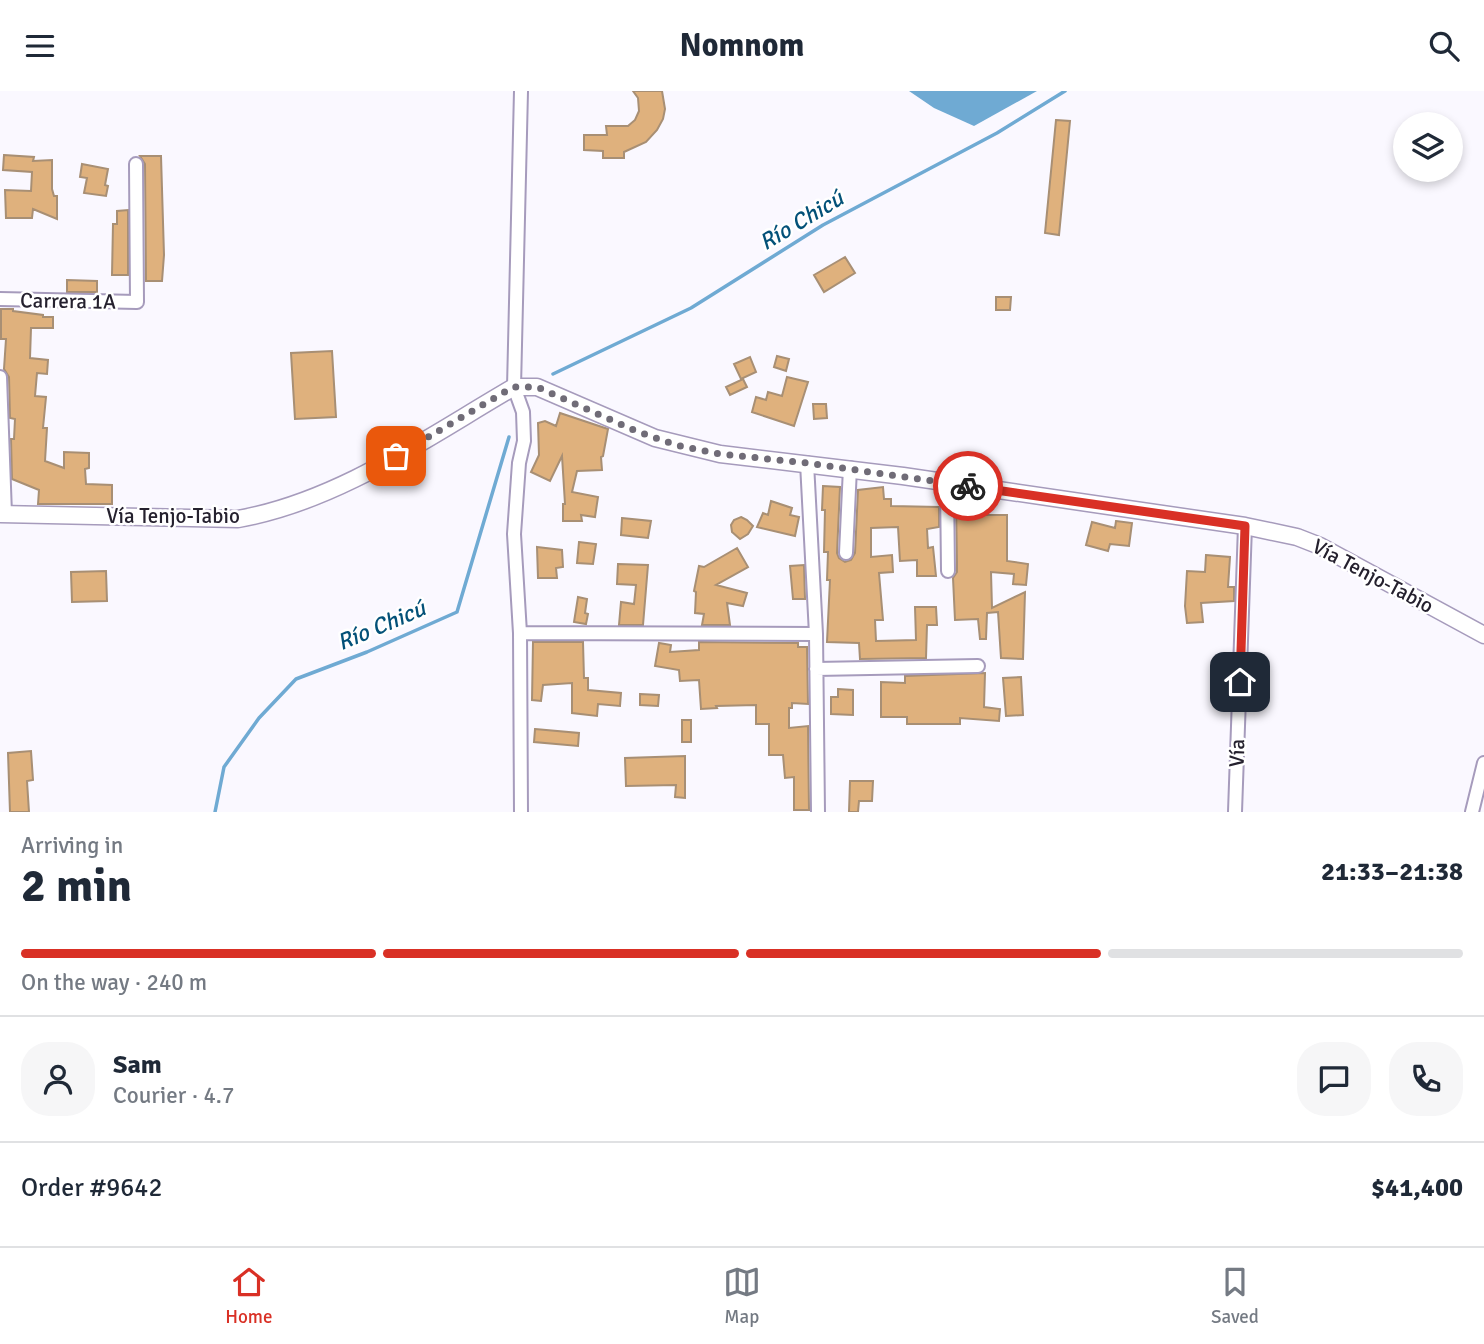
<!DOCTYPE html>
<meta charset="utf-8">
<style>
:root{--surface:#fff;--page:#f6f6f7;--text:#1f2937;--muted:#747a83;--line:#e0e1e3;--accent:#d93025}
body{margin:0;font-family:Signika,sans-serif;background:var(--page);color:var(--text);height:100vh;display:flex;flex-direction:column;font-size:26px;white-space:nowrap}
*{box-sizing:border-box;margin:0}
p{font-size:23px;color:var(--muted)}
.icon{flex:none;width:38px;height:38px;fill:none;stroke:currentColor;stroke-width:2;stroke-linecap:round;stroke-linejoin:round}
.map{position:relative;height:721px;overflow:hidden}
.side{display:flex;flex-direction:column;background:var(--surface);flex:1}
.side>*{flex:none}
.fabs{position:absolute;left:1393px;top:21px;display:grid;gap:14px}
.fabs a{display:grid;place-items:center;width:70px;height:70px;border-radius:50%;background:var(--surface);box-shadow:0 4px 10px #0003;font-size:35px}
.pin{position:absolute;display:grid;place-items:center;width:60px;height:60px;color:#fff;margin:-30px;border-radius:14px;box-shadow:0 4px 10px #0006}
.courier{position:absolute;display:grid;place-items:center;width:70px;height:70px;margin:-35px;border:5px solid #d93025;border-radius:50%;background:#fff;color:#222;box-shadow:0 2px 9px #0007}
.overview em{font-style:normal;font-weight:700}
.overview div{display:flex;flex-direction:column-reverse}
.overview{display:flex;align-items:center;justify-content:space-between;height:119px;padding:0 21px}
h1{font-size:46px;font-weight:700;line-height:52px}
.bar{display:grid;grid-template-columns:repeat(4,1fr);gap:10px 7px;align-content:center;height:84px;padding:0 21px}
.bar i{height:9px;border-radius:5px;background:var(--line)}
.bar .on{background:var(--accent)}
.bar p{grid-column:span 4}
.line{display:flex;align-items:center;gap:18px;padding:0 21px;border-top:2px solid var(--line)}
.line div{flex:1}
.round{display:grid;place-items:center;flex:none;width:74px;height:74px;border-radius:28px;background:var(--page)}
header{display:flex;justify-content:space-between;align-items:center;height:91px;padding:0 21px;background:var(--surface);font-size:32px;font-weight:700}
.tabs{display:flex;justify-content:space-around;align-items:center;height:98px;border-top:2px solid var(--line);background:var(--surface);font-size:19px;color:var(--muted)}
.tabs a{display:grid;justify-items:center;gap:4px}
.tabs .on{color:var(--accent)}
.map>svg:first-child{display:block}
</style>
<header><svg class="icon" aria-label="menu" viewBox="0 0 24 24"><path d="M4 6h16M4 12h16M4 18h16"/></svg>Nomnom<svg class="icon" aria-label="search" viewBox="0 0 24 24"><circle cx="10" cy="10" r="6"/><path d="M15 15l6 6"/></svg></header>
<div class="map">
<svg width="1484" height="721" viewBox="0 0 1484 721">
<rect width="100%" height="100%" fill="#faf8ff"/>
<!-- water -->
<path fill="#6faad3" d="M909 0H1037L974 35 934 17Z"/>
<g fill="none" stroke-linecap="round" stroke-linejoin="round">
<!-- stream -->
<path stroke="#6faad3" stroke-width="3.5" d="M553 283 691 217 823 134 997 42 1065 0
M215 721 224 676 259 627 296 588 367 561 457 521 509 346"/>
</g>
<!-- building -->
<path fill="#dfb17d" stroke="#a88f74" stroke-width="2" d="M633 0H662L665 18 663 28 657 39 646 51 624 61V67H603V60L584 59V44H607L606 35H628L635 29 639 20 638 7Z
M1056 29 1070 30 1059 144 1045 142Z
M4 64 34 66 33 70 52 69V98L54 105H57V128L33 118 32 127H6L5 99 31 100 32 81 3 79Z
M140 65H161L164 164 162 190H146L145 73Z
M82 73 108 78 105 94 108 95 106 105 84 102 87 87 80 86Z
M128 119V184H112L113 133H117V120Z
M845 166 855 182 824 201 814 184Z
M67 189 97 190V201H67Z
M996 206H1011L1010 219H996Z
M1 218H13V220L43 224V226H53V237H31L30 267 48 269 47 283 37 282 35 305 46 306 43 337H47L45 370 64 377V361L89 362V377L85 378 86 393 112 394V413H38L39 399 12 388 11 348H14L15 328 10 327 9 286 4 278 6 248H1Z
M332 260 336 326 295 328 291 262Z
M777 265 789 268 786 280 774 276Z
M750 266 756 281 741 288 734 273Z
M787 286 808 291 794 335 752 321 756 306 766 309 768 301 782 305Z
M743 288 747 296 730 304 726 296Z
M813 313H826L827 327 814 328Z
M560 322 608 338 603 365 601 366 602 379 577 380 572 401 598 406 595 426 581 424 582 430H563V413H565L562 365 550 390 531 381 539 364 538 332 545 330 556 335Z
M823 395 840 396 837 462 839 467 845 471 851 469 855 462 858 399 883 396 884 408H891V415L939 416V436L927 438 928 457 933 456 936 485H917V469L900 470 898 436 871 437V466L892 464 893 481 879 482 883 529H875L876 550 916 549 915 516H936L937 534H927L926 567 860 568 859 552 827 551 830 489H827L828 461H824L825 419H822Z
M771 410 792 417 790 424 799 426 795 445 757 436 763 422 768 424Z
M956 412H973V424H1007V470L1028 473 1026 494 1013 493 1014 483 991 481 992 517 1025 501 1023 568 1001 567 998 521 987 522 986 548H980L978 528 955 529 953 487 957 481V471Z
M741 426 747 429 753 435 748 443 740 448 732 441 731 434 734 429Z
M622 427 651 430 648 447 621 444Z
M1116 430 1132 432 1129 455 1110 453 1108 460 1086 454 1092 431 1115 437Z
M579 451 596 453 593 473 577 472Z
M537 456 562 459 563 476 556 477 557 487H538Z
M737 457 748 476 716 494 747 502 743 515 727 512 730 534H702L704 523 695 522 696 501 694 500 699 475 704 476Z
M1206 464 1230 466 1228 496H1234V510L1201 512 1203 531 1187 532 1185 515 1187 480 1205 481Z
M618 473 648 474 643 534H619L621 511 634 513 636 494 617 493Z
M804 474 805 508H793L790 475Z
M106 480 107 510 72 511 71 481Z
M578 506 587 508 585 522 588 523 586 533 574 531Z
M533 551H583L584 587H588V599L621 602 620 615 598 613 597 625 572 622V592L543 594 541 610 532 609Z
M699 551 798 552V556H807L808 613 792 612V617H789V637L808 635 809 719H794V686L785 687 783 664H769V633H756V614L716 615 717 617 701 618 699 589 680 590 679 579 655 575 659 552 671 554 670 561 699 559Z
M985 582 984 616 1000 618 999 630 960 627V633H907V626H881V591L905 592V585Z
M1021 586 1023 624 1006 625 1003 587Z
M838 598 853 599V624L831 623V606H838Z
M640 603 659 604 658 615 640 614Z
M682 629H691V651H682Z
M535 638 579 642 578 655 534 651Z
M31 660 33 689 27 690 29 721H10L8 662Z
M685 665V707L675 706 676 694 626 695 625 667Z
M850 690H873L872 710H859L858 721H849Z"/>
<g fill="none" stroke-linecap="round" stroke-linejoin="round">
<!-- minor casing -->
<g stroke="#a69bbc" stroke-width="16">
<path id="minor" d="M521 0 514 296 523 321 524 350 519 372 514 443 520 542 521 721
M0 208 137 211 136 73
M0 286 5 423
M807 372 816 543 818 721
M947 392 948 480
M846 462 850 377
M520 542 816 543
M816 578 978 575
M1235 721 1245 435
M1472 721 1484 672"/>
</g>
<!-- major casing -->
<g stroke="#a69bbc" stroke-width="19">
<path id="major" d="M0 423 238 428C339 410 426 347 514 296H537L655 347 720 363 903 385 1245 435 1297 446 1320 455 1484 544"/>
</g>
<!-- minor -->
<use href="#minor" stroke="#fff" stroke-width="12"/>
<!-- major -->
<use href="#major" stroke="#fff" stroke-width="16"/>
</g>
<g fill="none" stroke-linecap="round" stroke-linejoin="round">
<!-- done -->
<path stroke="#706c77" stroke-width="7" stroke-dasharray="0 12.6" d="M396 365 513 296H537L636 340 676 354 720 363 807 372 968 395"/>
<!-- route -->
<path stroke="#d93025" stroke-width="9" d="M968 395 1245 435 1240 591"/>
</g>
<g text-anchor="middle" stroke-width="5" stroke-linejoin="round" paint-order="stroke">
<!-- street labels -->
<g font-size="21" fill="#25212e" stroke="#fff">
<text transform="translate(68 210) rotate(1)" y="7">Carrera 1A</text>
<text x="173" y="432">Vía Tenjo-Tabio</text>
<text transform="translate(1373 485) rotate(28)" y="7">Vía Tenjo-Tabio</text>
<text transform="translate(1237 662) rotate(-88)" y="7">Vía</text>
</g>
<!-- water labels -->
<g font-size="23" font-style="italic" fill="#035178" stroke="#fff">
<text transform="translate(801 129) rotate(-31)" y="8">Río Chicú</text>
<text transform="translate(381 534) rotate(-23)" y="8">Río Chicú</text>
</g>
</g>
</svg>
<div class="fabs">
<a><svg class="icon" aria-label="layers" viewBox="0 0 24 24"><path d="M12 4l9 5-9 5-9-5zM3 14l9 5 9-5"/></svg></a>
</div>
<div class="pin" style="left:396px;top:365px;background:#ea580c"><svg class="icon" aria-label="bag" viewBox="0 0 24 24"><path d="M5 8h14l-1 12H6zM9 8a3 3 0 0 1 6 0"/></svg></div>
<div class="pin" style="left:1240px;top:591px;background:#1f2937"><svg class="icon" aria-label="home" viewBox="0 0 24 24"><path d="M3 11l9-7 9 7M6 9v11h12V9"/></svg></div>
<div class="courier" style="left:968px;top:395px"><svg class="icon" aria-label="bike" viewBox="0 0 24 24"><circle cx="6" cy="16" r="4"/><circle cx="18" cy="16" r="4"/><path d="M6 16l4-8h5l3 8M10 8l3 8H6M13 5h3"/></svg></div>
</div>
<section class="side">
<div class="overview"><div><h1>2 min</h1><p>Arriving in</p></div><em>21:33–21:38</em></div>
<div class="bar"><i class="on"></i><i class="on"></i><i class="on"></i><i></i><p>On the way · 240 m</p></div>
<div class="line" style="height:126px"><a class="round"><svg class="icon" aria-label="person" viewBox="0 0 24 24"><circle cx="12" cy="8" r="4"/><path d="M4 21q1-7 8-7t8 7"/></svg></a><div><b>Sam</b><p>Courier · 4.7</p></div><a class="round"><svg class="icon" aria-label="chat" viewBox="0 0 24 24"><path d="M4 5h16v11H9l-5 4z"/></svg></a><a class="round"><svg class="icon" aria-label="phone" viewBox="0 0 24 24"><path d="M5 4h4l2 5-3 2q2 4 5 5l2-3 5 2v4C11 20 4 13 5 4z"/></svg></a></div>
<div class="line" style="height:91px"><div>Order #9642</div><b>$41,400</b></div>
</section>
<nav class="tabs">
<a class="on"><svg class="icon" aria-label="home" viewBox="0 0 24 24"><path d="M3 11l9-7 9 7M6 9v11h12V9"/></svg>Home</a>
<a><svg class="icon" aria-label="map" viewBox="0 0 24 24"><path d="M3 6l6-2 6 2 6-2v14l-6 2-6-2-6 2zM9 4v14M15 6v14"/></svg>Map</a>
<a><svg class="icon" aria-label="saved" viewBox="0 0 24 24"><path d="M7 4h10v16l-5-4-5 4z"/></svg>Saved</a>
</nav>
